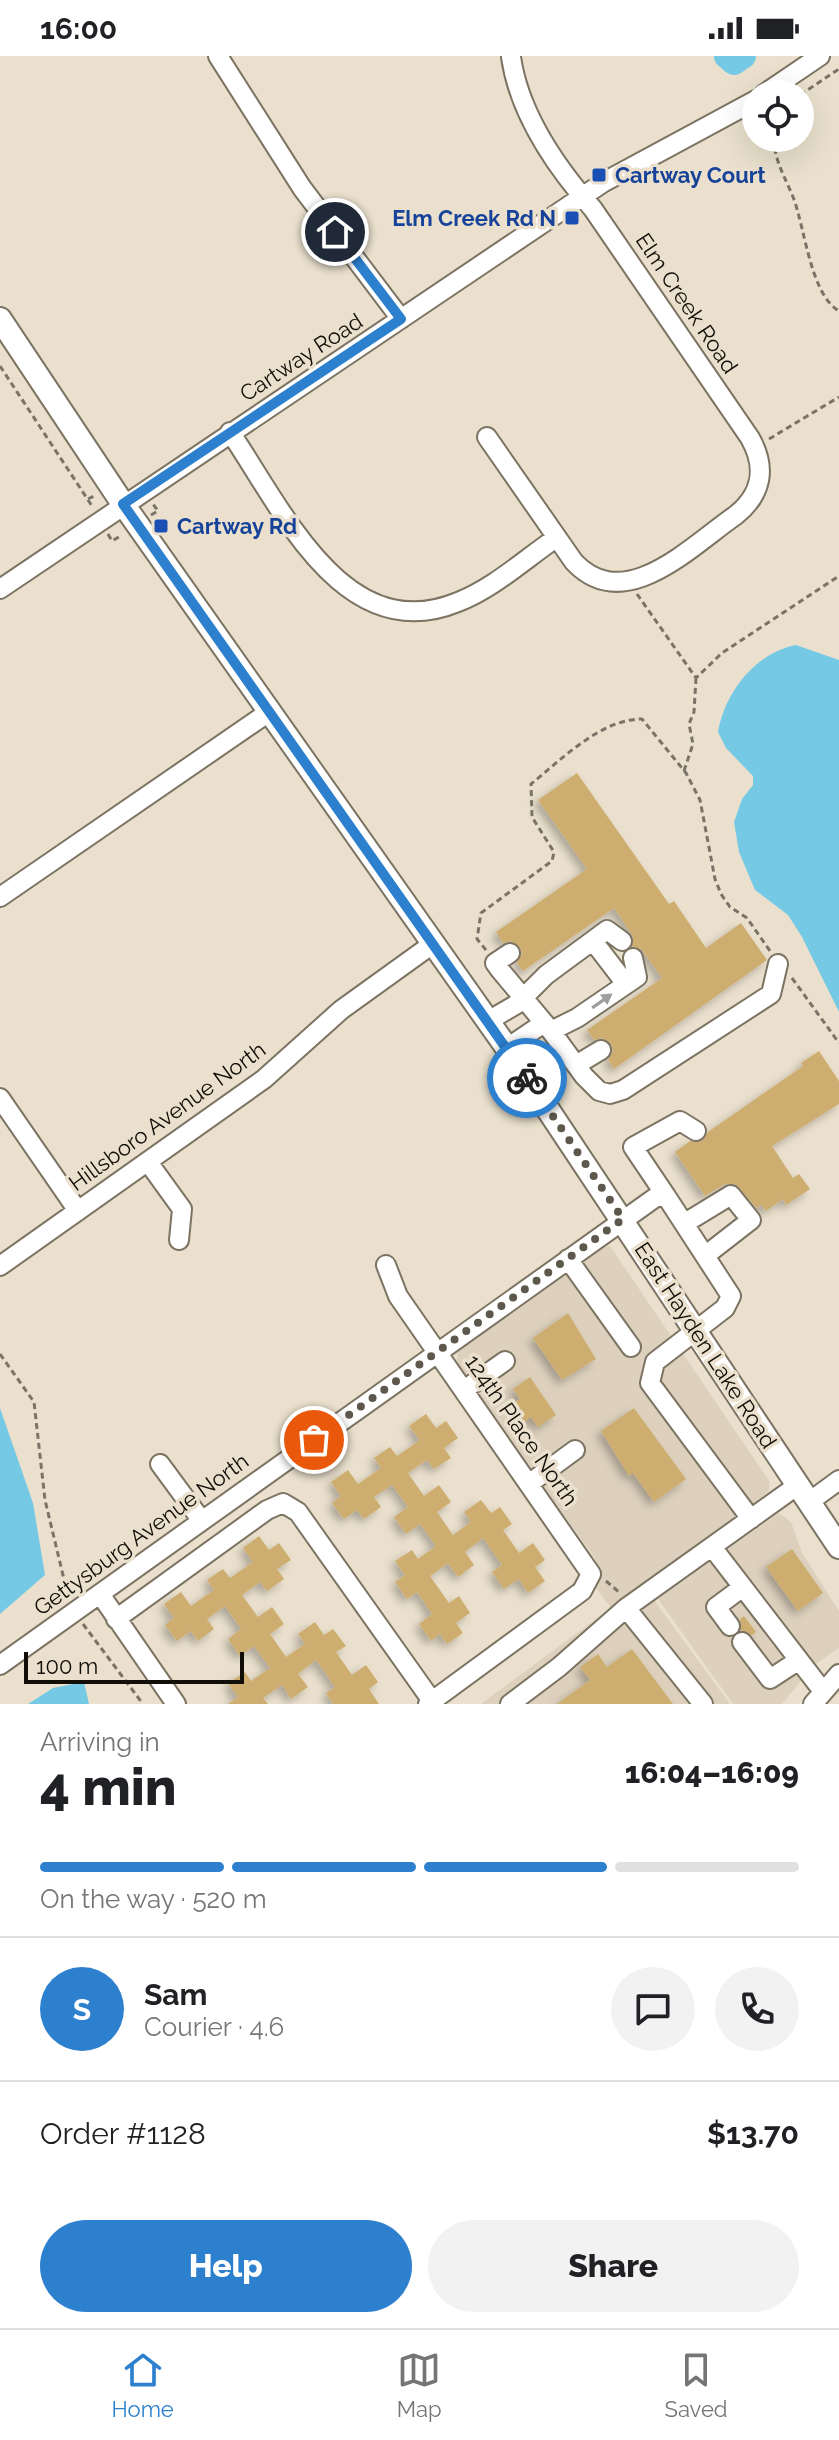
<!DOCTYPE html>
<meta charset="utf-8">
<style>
:root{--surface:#fff;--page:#f2f2f2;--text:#202124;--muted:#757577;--line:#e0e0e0;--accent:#2d80ce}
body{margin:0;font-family:Raleway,sans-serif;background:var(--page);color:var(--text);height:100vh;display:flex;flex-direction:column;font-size:30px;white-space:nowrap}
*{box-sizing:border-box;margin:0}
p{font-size:26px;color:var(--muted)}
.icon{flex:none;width:44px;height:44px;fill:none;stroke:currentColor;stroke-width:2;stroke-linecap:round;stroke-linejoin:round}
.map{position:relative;height:1648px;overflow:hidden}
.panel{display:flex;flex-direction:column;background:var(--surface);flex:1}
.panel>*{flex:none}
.controls{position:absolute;left:742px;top:24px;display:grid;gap:16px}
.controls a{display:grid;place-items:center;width:72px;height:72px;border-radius:50%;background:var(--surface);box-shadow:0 8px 32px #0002;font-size:40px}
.scale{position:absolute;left:24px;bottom:20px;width:220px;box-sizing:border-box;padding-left:8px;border:4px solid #110d07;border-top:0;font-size:22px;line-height:28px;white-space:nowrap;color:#110d07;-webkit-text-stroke:6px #eae0cd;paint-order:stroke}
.pin{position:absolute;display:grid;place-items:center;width:68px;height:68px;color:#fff;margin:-34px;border:4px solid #fff;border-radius:50%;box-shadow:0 2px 8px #0007}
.courier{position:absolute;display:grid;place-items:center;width:80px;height:80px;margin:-40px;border:6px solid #2d80ce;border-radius:50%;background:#fff;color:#222;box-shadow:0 2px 10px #0007}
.head em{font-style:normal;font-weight:800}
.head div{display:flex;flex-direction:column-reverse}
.head{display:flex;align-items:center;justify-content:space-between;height:136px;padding:0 40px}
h1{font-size:52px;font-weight:800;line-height:60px}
.bar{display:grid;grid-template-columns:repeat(4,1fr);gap:12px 8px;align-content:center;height:96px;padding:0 40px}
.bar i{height:10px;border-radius:6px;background:var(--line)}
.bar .on{background:var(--accent)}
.bar p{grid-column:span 4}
.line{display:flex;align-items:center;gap:20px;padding:0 40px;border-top:2px solid var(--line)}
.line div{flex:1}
.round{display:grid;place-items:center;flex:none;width:84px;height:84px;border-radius:42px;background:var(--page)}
.button{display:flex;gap:16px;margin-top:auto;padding:16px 40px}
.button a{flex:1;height:92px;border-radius:48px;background:var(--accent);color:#fff;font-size:32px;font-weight:800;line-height:92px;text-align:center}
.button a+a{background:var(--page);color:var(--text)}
.status{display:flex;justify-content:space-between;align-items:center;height:56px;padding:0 40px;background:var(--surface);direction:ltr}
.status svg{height:22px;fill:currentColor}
.dock{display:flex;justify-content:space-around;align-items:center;height:112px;border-top:2px solid var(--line);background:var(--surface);font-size:22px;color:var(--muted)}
.dock a{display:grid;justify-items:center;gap:4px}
.dock .on{color:var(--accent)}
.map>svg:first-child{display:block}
</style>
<div class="status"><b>16:00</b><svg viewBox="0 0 49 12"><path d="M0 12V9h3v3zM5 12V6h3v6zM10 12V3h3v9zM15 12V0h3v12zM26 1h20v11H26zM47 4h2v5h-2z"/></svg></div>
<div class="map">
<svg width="839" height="1648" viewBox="0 0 839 1648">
<defs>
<filter id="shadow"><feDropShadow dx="-4.5" dy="4.5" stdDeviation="4" flood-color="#0004"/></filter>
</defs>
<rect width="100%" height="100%" fill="#eae0cd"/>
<!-- commercial -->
<path fill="#ddd1bd" d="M610 1190 770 1426 768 1436 643 1529 730 1648H481L611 1552 596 1532 598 1509 594 1501 456 1310 458 1294 601 1192Z
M779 1457 791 1466 802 1497 839 1555V1592L813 1610 782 1648H733L658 1543Z"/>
<!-- water -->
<path fill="#76c9e4" d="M796 589 839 604V956L802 881 788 859 755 834 739 796 734 766 742 743 753 729V720L726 692 718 676C725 636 755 597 796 589Z
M0 1352 33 1447 45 1519 0 1558Z
M84 1626 89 1648H28L53 1632Z"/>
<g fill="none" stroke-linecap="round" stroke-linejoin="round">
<!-- river -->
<path stroke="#76c9e4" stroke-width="26" d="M727 0 734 6 743 0"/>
</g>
<!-- building -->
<path fill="#ceae6f" filter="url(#shadow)" d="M577 717 669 848 674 845 706 892 741 867 767 904 614 1013 608 1004 613 995 611 987 602 982 594 984 587 974 662 922 642 894 632 890 633 880 614 852 523 915 517 907 522 897 519 890 510 885 503 887 496 876 587 813 538 744Z
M819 995 839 1025V1048L772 1090 793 1122 799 1118 810 1133 786 1149 783 1143 766 1155 761 1149 757 1152 735 1128H725L705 1140 675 1096 690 1085H702L708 1076 803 1010 801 1007Z
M568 1257 596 1303 562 1324 533 1282Z
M530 1321 556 1359 538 1371 531 1361 524 1366 512 1349 520 1343 513 1333Z
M634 1352 686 1423 654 1446 633 1417 629 1420 601 1375Z
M426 1358 436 1372 446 1365 458 1382 444 1392 451 1402 434 1413 427 1404 408 1417 424 1440 439 1429 451 1446 437 1456 453 1479 471 1466 464 1456 481 1444 491 1457 500 1451 512 1468 503 1474 519 1497 533 1487 545 1504 535 1511 545 1525 528 1537 519 1523 504 1533 492 1516 502 1509 483 1482 465 1496 474 1509 458 1521 448 1507 430 1520 449 1547 459 1540 470 1557 456 1567 463 1577 447 1588 440 1578 431 1585 419 1568 432 1558 417 1536 407 1543 395 1526 405 1519 395 1505 412 1494 418 1503 436 1490 420 1468 406 1478 394 1461 408 1451 392 1429 374 1441 381 1451 364 1463 357 1454 344 1463 332 1447 341 1440 331 1426 348 1414 358 1428 381 1412 374 1402 390 1391 397 1400 420 1384 409 1370Z
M259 1480 269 1494 279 1487 291 1504 277 1513 284 1523 267 1535 260 1526 242 1539 258 1561 272 1551 284 1568 270 1578 286 1601 305 1588 298 1578 315 1566 324 1579 333 1573 346 1590 336 1596 352 1619 366 1609 378 1626 369 1633 379 1648H333L326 1637 335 1631 316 1604 298 1618 308 1631 291 1643 282 1629 263 1642 268 1648H228L238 1641 228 1627 245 1616 251 1625 270 1612 254 1590 240 1600 228 1583 241 1573 225 1550 207 1563 214 1573 198 1585 191 1575 177 1585 165 1569 174 1562 164 1548 181 1536 191 1550 214 1534 207 1524 223 1513 230 1522 253 1506 243 1492Z
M792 1493 823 1537 798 1555 766 1511Z
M744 1560 756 1576 752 1579 741 1574 740 1563Z
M632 1593 673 1648H557L590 1624 580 1611 598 1598 607 1611Z"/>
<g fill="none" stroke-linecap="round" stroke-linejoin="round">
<!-- minor casing -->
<g stroke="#7c7362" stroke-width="22">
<path id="minor" d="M218 0 302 132 401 263
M764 38 820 0
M230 376C282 452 344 593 458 546 494 532 525 503 556 482
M487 381 574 506C625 560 691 490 736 459 762 438 767 412 750 382L593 153C556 111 519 57 511 1
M0 533 604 126 756 44
M0 841 269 656
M593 885 626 928
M510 897 495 907 500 914 551 975 584 1020 599 1035 610 1038 623 1034 771 938 778 908
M488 965 517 948 546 919 607 874 622 885
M551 975 577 962 637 921 633 902
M507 992 544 967
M576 1009 601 994
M0 1042 78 1155
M148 1106 182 1153 179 1184
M666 1140 633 1091 680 1065 696 1075
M685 1167 731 1139 751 1164 706 1199
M568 1203 631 1291
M386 1209 398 1240 591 1518 582 1535 428 1648
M0 1210 264 1023 341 954 434 887
M464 1334 505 1305
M160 1408 202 1465
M530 1427 575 1394
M809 1446 839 1424
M712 1491 822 1634
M100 1538 176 1648
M626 1552 703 1648
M116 1563 267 1454 283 1447 298 1456 432 1645
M730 1570 716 1551 743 1531
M742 1586 770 1623 799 1604
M0 1609 656 1141 666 1140 731 1240 725 1252 655 1306 650 1327 751 1463
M510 1648 559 1611 626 1552 798 1429
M813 1648 839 1618"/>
</g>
<!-- major casing -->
<g stroke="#7c7362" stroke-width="26">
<path id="major" d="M0 263 123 448 507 992 839 1491"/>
</g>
<!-- path -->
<path stroke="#7a7367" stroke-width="3" stroke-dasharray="6 4" stroke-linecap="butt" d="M800 39 839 13
M774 82C774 104 785 121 793 141 805 171 810 238 839 255
M0 310 92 450
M769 383 839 341
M88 443 96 439
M151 459 158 455 153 448
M108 478 112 485 122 479
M637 538 696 622 722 597 839 520
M684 715 693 688 689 668 694 656 696 622
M486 894 477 883 481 857 552 805 554 796 532 761 531 728C562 703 601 663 642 663L686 717 700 744 715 823 721 838 730 851 747 862 770 895
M792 922 839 987
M0 1298 34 1346 45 1444 68 1540
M606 1525 620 1537
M83 1568 143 1648"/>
<!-- minor -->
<use href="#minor" stroke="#fff" stroke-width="18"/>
<!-- major -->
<use href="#major" stroke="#fff" stroke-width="22"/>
</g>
<!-- one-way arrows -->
<defs><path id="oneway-solid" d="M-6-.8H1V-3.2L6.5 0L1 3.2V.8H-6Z" transform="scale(2)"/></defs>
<use fill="#a09e9c" href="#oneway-solid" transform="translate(602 945) rotate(-35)"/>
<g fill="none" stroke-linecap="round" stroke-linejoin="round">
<!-- done -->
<path stroke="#5d574c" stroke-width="8" stroke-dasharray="0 14.4" d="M314 1384 623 1163 527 1022"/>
<!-- route -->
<path stroke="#2d80ce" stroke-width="10" d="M335 176 401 263 123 448 527 1022"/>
</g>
<!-- markers -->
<g fill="#1a4fb4" stroke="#eae0cd" stroke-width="3">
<rect x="591" y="111" width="16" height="16" rx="4"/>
<rect x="564" y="154" width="16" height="16" rx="4"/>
<rect x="153" y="462" width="16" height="16" rx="4"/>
</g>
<g text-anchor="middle" stroke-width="7" stroke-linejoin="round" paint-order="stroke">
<!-- transit labels -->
<g font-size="22" font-weight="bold" fill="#164399" stroke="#eae0cd" text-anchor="start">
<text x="615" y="127">Cartway Court</text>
<text x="556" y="170" text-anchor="end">Elm Creek Rd N</text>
<text x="177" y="478">Cartway Rd</text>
</g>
<!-- street labels -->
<g font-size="22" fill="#110d07" stroke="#eae0cd">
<text transform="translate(687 247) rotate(56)" y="8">Elm Creek Road</text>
<text transform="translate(301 301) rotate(-33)" y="8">Cartway Road</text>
<text transform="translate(167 1060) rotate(-36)" y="8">Hillsboro Avenue North</text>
<text transform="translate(706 1289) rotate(57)" y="8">East Hayden Lake Road</text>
<text transform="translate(522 1374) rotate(55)" y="8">124th Place North</text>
<text transform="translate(141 1478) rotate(-36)" y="8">Gettysburg Avenue North</text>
</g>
</g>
</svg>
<div class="controls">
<a><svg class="icon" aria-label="locate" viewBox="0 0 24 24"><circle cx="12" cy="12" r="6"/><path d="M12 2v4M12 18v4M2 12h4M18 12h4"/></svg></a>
</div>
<div class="scale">100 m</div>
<div class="pin" style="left:314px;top:1384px;background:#ea580c"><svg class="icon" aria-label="bag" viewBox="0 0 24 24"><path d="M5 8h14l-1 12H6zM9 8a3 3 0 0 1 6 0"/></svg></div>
<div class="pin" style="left:335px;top:176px;background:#1f2937"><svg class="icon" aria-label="home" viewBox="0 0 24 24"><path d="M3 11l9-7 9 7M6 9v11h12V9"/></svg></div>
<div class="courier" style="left:527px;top:1022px"><svg class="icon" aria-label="bike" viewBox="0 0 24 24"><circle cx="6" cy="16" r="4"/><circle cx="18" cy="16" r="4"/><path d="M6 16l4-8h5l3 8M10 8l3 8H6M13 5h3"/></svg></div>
</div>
<section class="panel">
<div class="head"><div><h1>4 min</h1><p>Arriving in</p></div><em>16:04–16:09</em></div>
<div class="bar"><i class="on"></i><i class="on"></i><i class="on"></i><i></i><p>On the way · 520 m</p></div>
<div class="line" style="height:144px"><b class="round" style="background:var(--accent);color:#fff">S</b><div><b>Sam</b><p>Courier · 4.6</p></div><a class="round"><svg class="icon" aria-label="chat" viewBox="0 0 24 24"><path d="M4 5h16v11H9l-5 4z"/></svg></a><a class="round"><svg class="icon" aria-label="phone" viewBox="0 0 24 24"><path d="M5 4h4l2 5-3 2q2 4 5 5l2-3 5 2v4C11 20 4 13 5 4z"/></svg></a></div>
<div class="line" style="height:104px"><div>Order #1128</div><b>$13.70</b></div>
<div class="button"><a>Help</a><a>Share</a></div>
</section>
<nav class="dock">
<a class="on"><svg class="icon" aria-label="home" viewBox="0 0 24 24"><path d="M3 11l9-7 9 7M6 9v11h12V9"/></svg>Home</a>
<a><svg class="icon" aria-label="map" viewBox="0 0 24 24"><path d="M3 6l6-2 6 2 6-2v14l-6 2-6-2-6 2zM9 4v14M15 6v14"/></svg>Map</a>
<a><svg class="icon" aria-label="saved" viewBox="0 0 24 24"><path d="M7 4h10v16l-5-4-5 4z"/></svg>Saved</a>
</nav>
